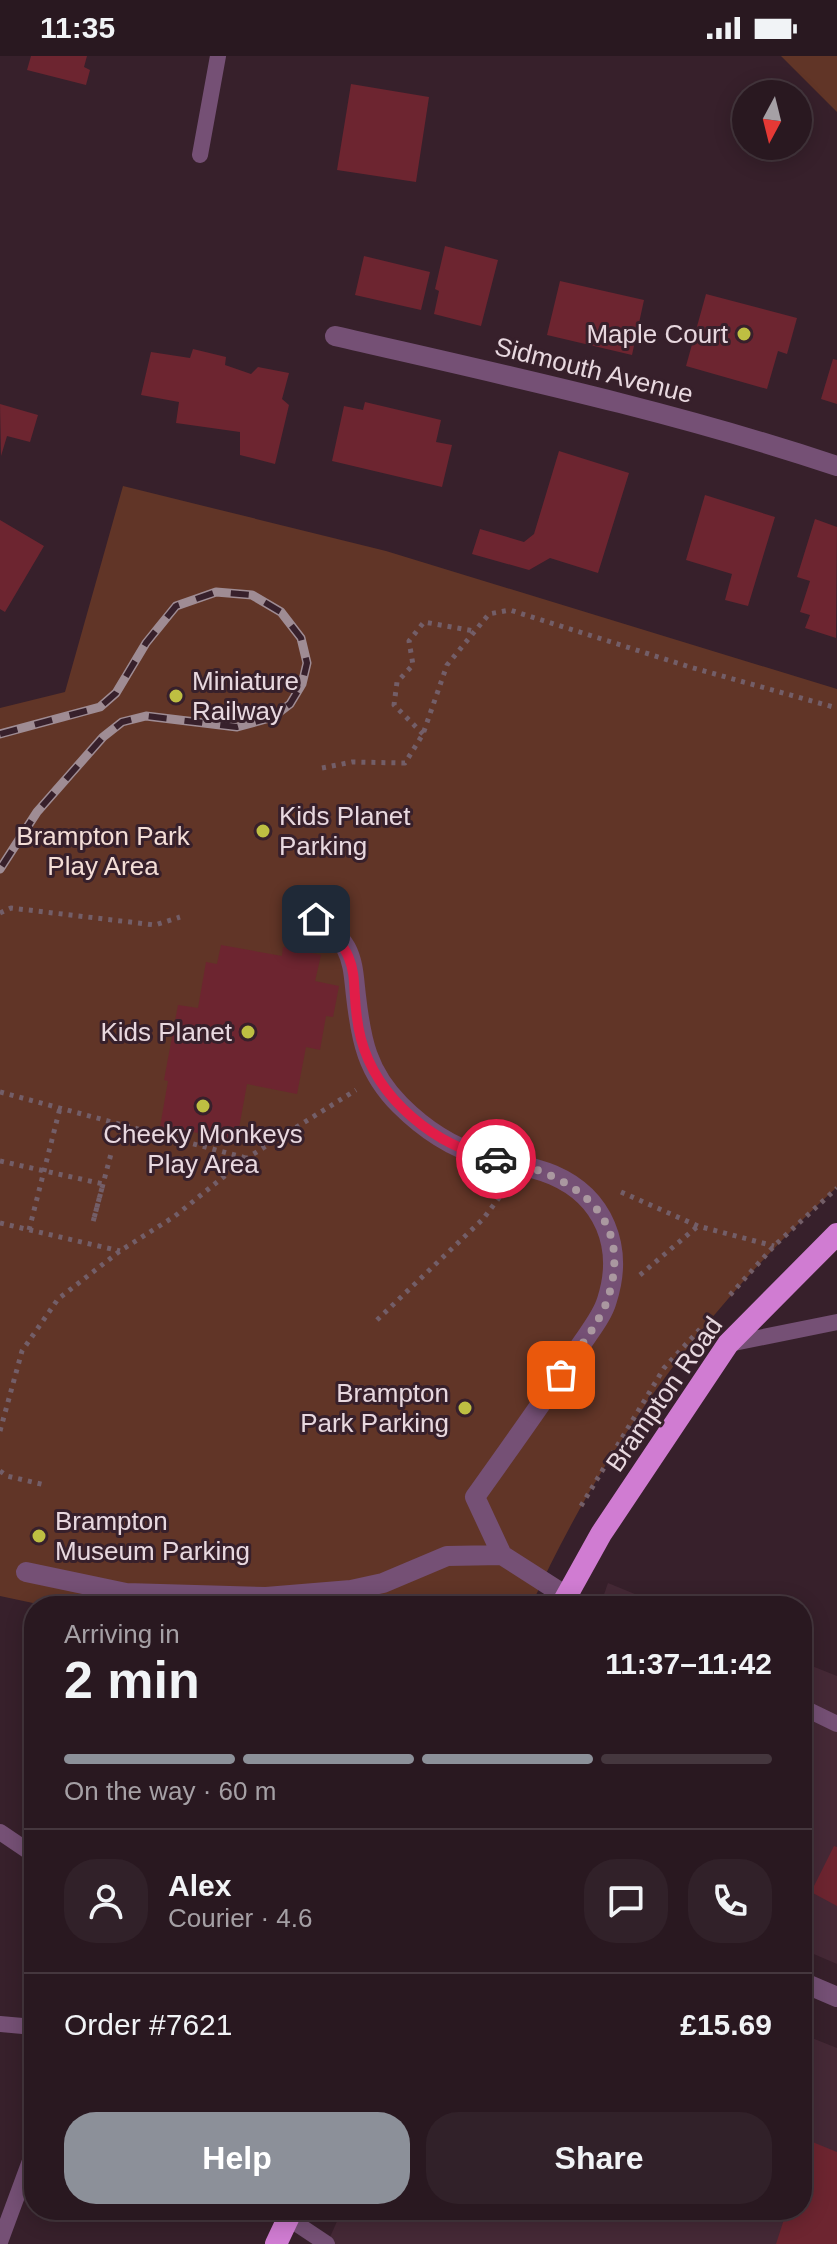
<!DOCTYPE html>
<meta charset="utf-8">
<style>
:root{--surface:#291820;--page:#312129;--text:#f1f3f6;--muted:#a5a0a5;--line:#45373e;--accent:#8c9099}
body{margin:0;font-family:Helvetica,sans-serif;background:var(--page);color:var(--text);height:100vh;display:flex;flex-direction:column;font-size:30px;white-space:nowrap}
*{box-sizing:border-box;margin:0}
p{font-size:26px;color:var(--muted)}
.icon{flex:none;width:44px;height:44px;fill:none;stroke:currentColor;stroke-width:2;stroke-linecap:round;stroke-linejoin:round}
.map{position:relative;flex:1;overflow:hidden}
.details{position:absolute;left:24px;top:1540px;width:788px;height:624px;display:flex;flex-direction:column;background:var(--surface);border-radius:32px;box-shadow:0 4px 20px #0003,0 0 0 2px var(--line)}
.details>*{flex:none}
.needle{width:52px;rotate:187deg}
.buttons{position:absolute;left:732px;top:24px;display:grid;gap:16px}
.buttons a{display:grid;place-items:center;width:80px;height:80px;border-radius:50%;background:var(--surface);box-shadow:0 4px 20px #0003,0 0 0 2px var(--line);font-size:40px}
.pin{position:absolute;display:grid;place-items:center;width:68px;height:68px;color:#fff;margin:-34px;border-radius:16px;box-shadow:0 4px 12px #0006}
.courier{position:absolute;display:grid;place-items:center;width:80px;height:80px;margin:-40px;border:6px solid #e11d48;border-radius:50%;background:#fff;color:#222;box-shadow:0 2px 10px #0007}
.summary em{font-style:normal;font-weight:800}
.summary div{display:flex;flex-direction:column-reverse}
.summary{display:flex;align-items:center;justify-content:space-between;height:136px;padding:0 40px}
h1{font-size:52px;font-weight:800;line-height:60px}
.bar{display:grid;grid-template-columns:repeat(4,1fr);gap:12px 8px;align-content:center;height:96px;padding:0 40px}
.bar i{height:10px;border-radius:6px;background:var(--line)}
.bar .current{background:var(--accent)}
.bar p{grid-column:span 4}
.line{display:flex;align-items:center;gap:20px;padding:0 40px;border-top:2px solid var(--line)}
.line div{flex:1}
.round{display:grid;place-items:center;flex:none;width:84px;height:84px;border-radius:32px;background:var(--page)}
.primary-button{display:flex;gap:16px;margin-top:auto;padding:16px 40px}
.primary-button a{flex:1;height:92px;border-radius:32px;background:var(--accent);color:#fff;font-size:32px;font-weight:800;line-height:92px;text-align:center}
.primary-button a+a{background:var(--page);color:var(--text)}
.status{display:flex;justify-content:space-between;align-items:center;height:56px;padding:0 40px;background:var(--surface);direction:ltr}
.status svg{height:22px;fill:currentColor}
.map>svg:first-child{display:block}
</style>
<div class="status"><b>11:35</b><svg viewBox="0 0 49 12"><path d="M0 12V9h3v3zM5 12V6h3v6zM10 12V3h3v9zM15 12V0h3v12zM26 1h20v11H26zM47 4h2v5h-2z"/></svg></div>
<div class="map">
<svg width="837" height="2188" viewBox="0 0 837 2188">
<rect width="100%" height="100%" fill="#37202b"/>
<!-- built -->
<path fill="#452936" d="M608 1527 664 1550H600Z
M802 1606 837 1620V1908L802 1893Z
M802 1978 837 1992V2188H327L342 2154H802Z"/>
<!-- green -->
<path fill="#613527" d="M781 0H837V56Z
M123 430 386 495 837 633V1131C709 1248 602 1391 531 1550H47L0 1540V652L65 636Z"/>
<!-- building -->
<path fill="#6d2530" d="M31 0H87L84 11 90 14 86 29 27 14Z
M351 28 429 41 416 126 337 114Z
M445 190 498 204 481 270 434 258 439 235 435 233Z
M364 200 430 216 421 254 355 239Z
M560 225 644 244 632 299 547 279Z
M706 238 797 262 787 298 778 295 767 333 686 310Z
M193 293 226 301 225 309 251 318 258 311 289 317 282 343 289 349 275 408 240 399V376L176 367 179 346 141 339 151 296 190 302Z
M833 303 837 304V348L821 343Z
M365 346 441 364 436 386 452 389 442 431 332 405 344 350 363 354Z
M0 348 38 359 30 386 7 380 1 400Z
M559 395 629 417 598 517 550 502 529 514 472 498 480 473 524 486 534 478Z
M705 439 775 461 748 550 725 544 732 518 686 504Z
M815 463 837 471 836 582 805 572 810 559 800 556 810 525 797 521Z
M0 464 44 490 5 556 0 553Z
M221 889 282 900 283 891 321 899 315 925 339 930 333 961 326 960 320 994 306 991 297 1038 247 1028 237 1083 160 1071 168 1025 164 1024 178 949 198 952 206 906 217 908Z
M834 1790 837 1791V1850L811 1836Z
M810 2085 837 2096V2188H776L787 2154H802V2108Z"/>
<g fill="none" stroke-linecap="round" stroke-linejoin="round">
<!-- path -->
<path stroke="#735e68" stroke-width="5" stroke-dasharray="4 6" stroke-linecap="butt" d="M423 678 394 649 397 626 413 609 409 585 424 566 474 575
M322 712 352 706 405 707 423 678 447 609 489 558 510 554 690 611 837 652
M0 857 11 852 155 869 180 861
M0 1036 246 1102
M0 1105 103 1128 93 1166 112 1094
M621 1136 698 1170 774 1190
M0 1167 120 1195
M29 1174 60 1052
M640 1219 698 1170
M730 1239 774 1190 837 1132
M377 1264 483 1163 504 1135
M0 1375 22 1295 58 1243 120 1195 175 1160 247 1102 356 1034
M0 1415 7 1420 45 1429
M581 1450 664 1312 700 1273"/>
<!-- service -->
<path stroke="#755075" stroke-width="16" d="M200 99 218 0
M729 1288 837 1266
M566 1540 588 1550
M802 1651 837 1668
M0 1776 34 1799
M0 1968 34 1971
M288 2162 327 2188
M0 2186 34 2094"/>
<!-- minor -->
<path stroke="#755075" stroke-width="20" d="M335 280C504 319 673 355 837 410
M316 863C327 871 339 880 346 892 354 907 354 924 356 940 361 984 367 1016 400 1049 423 1072 451 1091 482 1100 506 1107 530 1109 553 1119 604 1141 624 1191 607 1244 602 1262 586 1280 576 1296 544 1345 509 1393 475 1441L502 1499 566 1540
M26 1516 126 1537 266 1541 351 1534 383 1527 447 1500 502 1499
M802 1926 837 1941"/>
<!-- trunk -->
<path stroke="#d07cd2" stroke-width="22" d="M561 1550 601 1478 728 1288 837 1178
M276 2188 292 2154"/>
<!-- rail casing -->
<g stroke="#9f8c94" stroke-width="9">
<path id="rail" d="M0 678 100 651 116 637 146 587 176 550 216 536 252 539 281 556 301 582 307 607 302 628 290 648 273 661 237 671 146 660 122 666 103 681 37 756 0 813"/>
</g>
<!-- rail -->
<use href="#rail" stroke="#37202b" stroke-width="6" stroke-dasharray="18" stroke-linecap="butt"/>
</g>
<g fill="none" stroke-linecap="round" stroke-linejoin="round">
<!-- done -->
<path stroke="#aa98a0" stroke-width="8" stroke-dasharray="0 14.4" d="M496 1103C570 1117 637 1157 607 1245 599 1268 575 1297 561 1319"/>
<!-- route -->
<path stroke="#e11d48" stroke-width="10" d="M316 863C370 906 346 926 361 983 377 1043 436 1091 496 1103"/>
</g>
<!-- markers -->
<g fill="#bebf42" stroke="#37202b" stroke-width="3">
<circle cx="744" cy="278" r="8"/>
<circle cx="176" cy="640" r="8"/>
<circle cx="263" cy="775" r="8"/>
<circle cx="248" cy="976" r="8"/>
<circle cx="203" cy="1050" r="8"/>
<circle cx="465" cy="1352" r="8"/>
<circle cx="39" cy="1480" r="8"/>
</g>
<g text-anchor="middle" stroke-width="6" stroke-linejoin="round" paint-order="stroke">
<!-- poi labels -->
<g font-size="26" fill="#e8d8df" stroke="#37202b" text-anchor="end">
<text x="728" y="287">Maple Court</text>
<text x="192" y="634" text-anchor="start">Miniature<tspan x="192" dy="30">Railway</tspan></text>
<text x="279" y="769" text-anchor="start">Kids Planet<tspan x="279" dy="30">Parking</tspan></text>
<text x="232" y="985">Kids Planet</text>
<text x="203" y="1087" text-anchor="middle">Cheeky Monkeys<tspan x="203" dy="30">Play Area</tspan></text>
<text x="449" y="1346">Brampton<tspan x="449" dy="30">Park Parking</tspan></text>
<text x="55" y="1474" text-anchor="start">Brampton<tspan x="55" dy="30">Museum Parking</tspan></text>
</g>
<!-- street labels -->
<g font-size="26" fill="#e8d8df" stroke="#37202b">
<text transform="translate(594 314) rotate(14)" y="9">Sidmouth Avenue</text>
<text transform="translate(664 1338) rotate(-55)" y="9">Brampton Road</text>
</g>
<!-- park labels -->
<g font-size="26" fill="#f3ddd6" stroke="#37202b">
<text x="103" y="789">Brampton Park<tspan x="103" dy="30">Play Area</tspan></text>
</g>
</g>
</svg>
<div class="buttons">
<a><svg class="needle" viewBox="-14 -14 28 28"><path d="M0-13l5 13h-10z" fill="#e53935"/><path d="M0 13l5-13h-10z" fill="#a5a0a5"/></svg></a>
</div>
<div class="pin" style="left:561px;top:1319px;background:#ea580c"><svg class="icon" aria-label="bag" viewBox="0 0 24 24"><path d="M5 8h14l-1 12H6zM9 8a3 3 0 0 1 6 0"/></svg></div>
<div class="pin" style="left:316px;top:863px;background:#1f2937"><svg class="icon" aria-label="home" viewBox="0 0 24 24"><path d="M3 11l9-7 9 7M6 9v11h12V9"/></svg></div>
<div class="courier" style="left:496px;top:1103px"><svg class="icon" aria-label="car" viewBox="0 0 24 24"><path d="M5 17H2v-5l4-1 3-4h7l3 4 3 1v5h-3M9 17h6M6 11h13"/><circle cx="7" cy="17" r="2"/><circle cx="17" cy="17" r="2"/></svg></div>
<section class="details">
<div class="summary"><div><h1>2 min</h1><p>Arriving in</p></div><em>11:37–11:42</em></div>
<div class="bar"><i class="current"></i><i class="current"></i><i class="current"></i><i></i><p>On the way · 60 m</p></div>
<div class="line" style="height:144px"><a class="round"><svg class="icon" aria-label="person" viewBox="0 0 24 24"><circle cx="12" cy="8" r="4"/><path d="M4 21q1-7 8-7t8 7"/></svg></a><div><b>Alex</b><p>Courier · 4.6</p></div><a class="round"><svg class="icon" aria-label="chat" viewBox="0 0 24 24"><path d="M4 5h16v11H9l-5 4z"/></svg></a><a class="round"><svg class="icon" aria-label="phone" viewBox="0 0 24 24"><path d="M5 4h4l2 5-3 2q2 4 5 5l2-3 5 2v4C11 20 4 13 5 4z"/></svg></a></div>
<div class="line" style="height:104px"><div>Order #7621</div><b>£15.69</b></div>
<div class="primary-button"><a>Help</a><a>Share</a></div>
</section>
</div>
